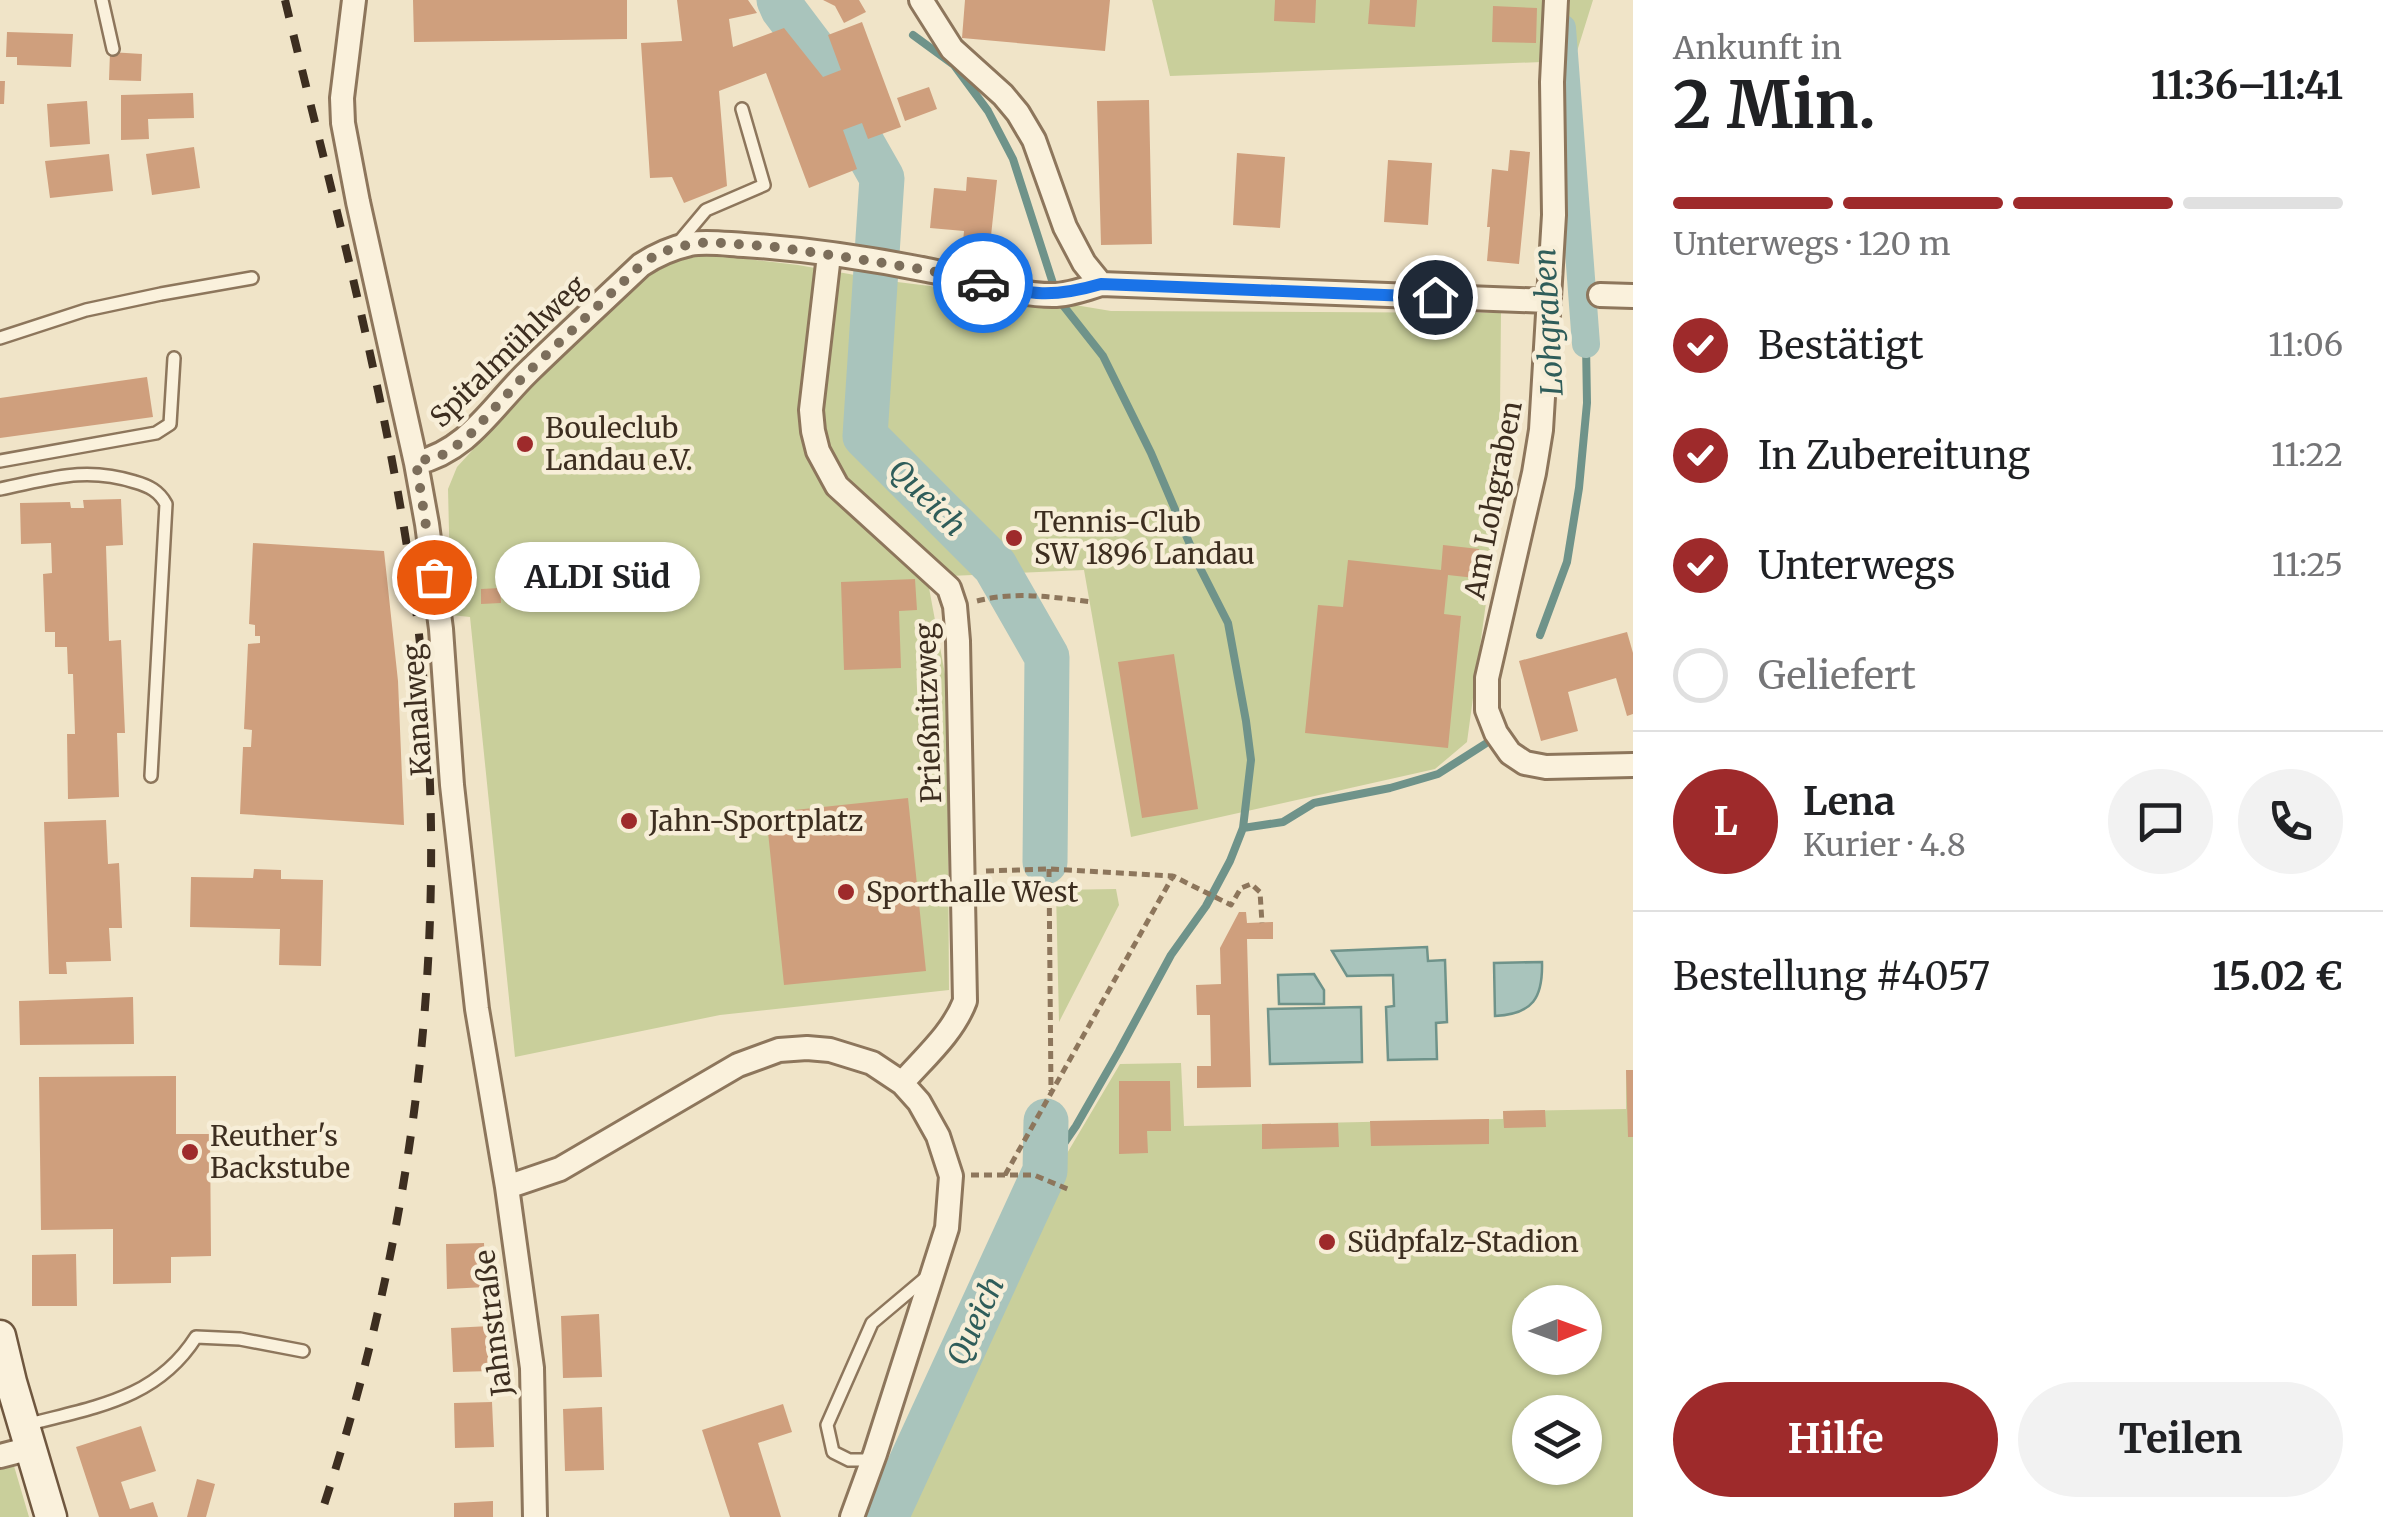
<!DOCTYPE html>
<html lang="de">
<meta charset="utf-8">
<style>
:root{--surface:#fff;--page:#f2f2f2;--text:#202124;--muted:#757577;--line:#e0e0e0;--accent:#9e2a2b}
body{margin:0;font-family:Merriweather,serif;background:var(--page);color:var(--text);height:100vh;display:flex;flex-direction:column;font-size:38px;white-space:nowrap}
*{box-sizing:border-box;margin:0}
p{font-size:32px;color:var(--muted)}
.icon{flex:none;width:55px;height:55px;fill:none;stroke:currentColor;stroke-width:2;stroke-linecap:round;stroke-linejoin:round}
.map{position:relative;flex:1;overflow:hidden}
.drawer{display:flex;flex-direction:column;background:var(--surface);width:750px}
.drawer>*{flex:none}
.needle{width:65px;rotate:89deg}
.controls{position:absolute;left:1512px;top:1285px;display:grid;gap:20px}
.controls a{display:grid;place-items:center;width:90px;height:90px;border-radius:50%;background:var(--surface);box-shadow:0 2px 8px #0004;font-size:50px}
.pin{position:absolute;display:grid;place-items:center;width:85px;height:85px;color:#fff;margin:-42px;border:5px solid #fff;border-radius:50%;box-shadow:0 2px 10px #0007}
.courier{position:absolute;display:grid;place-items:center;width:100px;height:100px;margin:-50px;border:8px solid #1a73e8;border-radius:50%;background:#fff;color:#222;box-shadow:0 2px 12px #0007}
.bubble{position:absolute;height:70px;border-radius:35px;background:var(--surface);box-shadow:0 2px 8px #0004;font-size:32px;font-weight:700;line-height:70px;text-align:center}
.overview em{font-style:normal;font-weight:700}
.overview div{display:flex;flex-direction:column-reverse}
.overview{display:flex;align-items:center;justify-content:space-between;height:170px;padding:0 40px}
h1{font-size:65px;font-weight:700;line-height:75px}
.bar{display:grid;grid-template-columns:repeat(4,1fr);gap:15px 10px;align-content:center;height:120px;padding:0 40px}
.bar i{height:12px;border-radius:8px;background:var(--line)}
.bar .selected{background:var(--accent)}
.bar p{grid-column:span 4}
.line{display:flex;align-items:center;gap:25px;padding:0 40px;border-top:2px solid var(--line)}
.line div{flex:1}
.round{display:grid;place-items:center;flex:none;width:105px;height:105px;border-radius:52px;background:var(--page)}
ol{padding:0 40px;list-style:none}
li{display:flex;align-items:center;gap:30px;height:110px}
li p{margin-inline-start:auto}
li .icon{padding:10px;border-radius:50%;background:var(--accent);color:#fff;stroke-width:4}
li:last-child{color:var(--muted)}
li i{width:55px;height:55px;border:5px solid var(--line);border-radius:50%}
.button{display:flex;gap:20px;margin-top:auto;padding:20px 40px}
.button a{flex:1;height:115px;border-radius:60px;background:var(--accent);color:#fff;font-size:40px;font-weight:700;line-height:115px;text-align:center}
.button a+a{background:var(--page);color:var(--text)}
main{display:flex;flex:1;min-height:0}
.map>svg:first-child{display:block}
</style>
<main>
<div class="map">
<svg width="1633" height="1517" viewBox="0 0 1633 1517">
<rect width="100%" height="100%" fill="#f0e4c8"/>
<!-- green -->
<path fill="#c9cf9b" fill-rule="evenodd" d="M1152 0H1549L1542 62 1170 76Z
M1570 0H1593L1574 61H1563Z
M705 254 798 265 889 281 1045 300 1111 311 1501 313 1499 507 1467 742 1435 769 1131 837 1084 570 927 577 947 685 949 990 720 1015 515 1057 470 617 451 615 448 489 457 467 599 312 659 259Z
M1116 889 1119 905 1059 1022 1056 890Z
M1181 1063 1184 1126 1503 1119V1111L1626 1109V1070H1633V1517H894L1050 1182 1120 1064ZM1530 1302H1585V1358H1530ZM1530 1412H1585V1468H1530Z
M14 1466 29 1517H0V1469Z"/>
<!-- water -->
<path fill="#a9c4bc" stroke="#6f938a" stroke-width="2.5" d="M1427 947 1428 961 1445 960 1447 1022 1436 1023 1437 1059 1388 1060 1386 1007 1394 1006 1393 975 1347 976 1332 951Z
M1542 962C1543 998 1533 1014 1495 1016L1494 963Z
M1314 974 1324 990V1004H1279L1278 975Z
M1361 1007 1362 1062 1270 1064 1268 1009Z"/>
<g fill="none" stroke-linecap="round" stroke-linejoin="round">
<!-- stream -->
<path stroke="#6f938a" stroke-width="8" d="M913 35 954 65 988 111 1013 159 1058 299 1103 356 1151 453 1200 568 1228 623 1246 721 1251 760 1243 828 1230 861 1206 906 1171 955 1119 1051 1076 1126 1045 1171
M1540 635 1567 562 1579 488 1587 403 1586 344
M1243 828 1283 822 1314 803 1390 788 1438 774 1485 744"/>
<!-- canal -->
<path stroke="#a9c4bc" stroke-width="28" d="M1562 28 1586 344"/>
<!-- river -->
<path stroke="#a9c4bc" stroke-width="45" d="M779 0 783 9 832 74
M853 127 882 178 865 436 995 566 1047 657 1045 862
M886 1517 1045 1171 1046 1121"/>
</g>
<!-- building -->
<path fill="#cf9f7d" d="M413 0H627V39L414 42Z
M677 0H748L757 13 729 19 733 47 784 28 823 77 841 70 828 35 862 22 901 127 868 139 862 123 843 130 857 169 809 188 766 73 719 91 727 186 684 203 672 177 650 178 641 43 682 41Z
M823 0H859L866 12 844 23 835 6Z
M965 0H1110L1105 51 962 38Z
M1275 0H1316L1315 23 1274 21Z
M1370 0H1417L1415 27 1368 24Z
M1493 6 1537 8 1536 43 1492 42Z
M7 32 73 34 71 67 17 65V57H6Z
M110 52 142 54 141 81 109 80Z
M0 81H5L4 104H0Z
M929 87 937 109 905 121 897 98Z
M193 93 194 118 148 119 149 139 121 140V95Z
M1149 100 1152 244 1101 245 1097 101Z
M87 101 90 144 50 147 47 104Z
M194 147 200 188 152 195 146 154Z
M1510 150 1530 152 1519 264 1487 261 1490 227H1487L1492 169 1508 171Z
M1237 153 1285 157 1280 228 1233 225Z
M109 154 113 191 50 198 45 161Z
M1388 160 1432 163 1428 225 1384 222Z
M967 177 997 180 990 245 963 242 964 231 930 228 934 188 966 191Z
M147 377 153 417 0 438V398Z
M121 499 123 545 106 546 109 641 121 640 125 733H117L119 797 68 799 67 734H75L73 674H68L67 647H55V632H45L43 574 52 573 51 543 21 544 20 503 70 502 71 508H84L83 500Z
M253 543 384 551 398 681 404 825 240 814 243 747H251L252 730 244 729 248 644 260 643V636H255V625L249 624Z
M1443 545 1479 549 1475 578 1448 575 1444 614 1461 616 1448 748 1305 733 1318 605 1343 607 1348 560 1441 570Z
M530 554 531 582 510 583 509 555Z
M915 579 917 610 899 611 901 668 844 670 841 582Z
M500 588 501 603 481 604V589Z
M1627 632 1633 653V714L1627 716 1616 678 1568 692 1578 731 1541 741 1519 661Z
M1174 654 1198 809 1142 818 1118 662Z
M908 798 926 971 784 985 766 813Z
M106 820 108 864 119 863 122 928H109L111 961 66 962 67 974H49L44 822Z
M254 869 281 870V879L323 880 321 966 279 965 280 929 190 927 191 877 253 878Z
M1239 912H1246L1247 923 1273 922V939H1247L1251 1087 1197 1088V1066H1211L1210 1015H1197L1196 985 1221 984 1220 948Z
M133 997 134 1044 20 1045 19 1001Z
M1626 1070H1633V1137H1628Z
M176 1076V1134H210L211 1256 171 1257V1283L113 1284V1229L41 1230 39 1077Z
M1119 1081H1170L1171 1131H1147L1148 1153 1119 1154Z
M1545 1110 1546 1127 1504 1128 1503 1111Z
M1489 1119V1144L1371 1146 1370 1121Z
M1338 1123 1339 1147 1262 1149V1124Z
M484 1243 486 1287 447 1289 446 1244Z
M76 1254 77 1306H32V1255Z
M599 1314 602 1377 563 1378 561 1316Z
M490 1326 492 1371 453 1372 451 1328Z
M492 1402 494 1447 455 1448 454 1403Z
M783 1404 792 1432 758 1443 781 1517H730L702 1430Z
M602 1407 604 1470 565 1471 563 1409Z
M141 1426 156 1471 121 1482 130 1509 153 1502 158 1517H99L76 1447Z
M197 1479 215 1484 206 1517H187Z
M493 1501V1517H454V1503Z"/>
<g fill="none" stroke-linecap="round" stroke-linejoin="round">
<!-- lane casing -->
<g stroke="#8d765c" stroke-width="16">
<path id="lane" d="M102 0 113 49
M680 241 706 210 764 185 742 109
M0 338 86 310 161 294 252 278
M0 461 156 433 170 424 174 358
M0 489C50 479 84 466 135 482 149 486 159 491 166 504L151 776
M26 1425C93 1407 156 1400 196 1337L240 1339 303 1351
M873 1460H849L833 1452 827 1425 872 1323 929 1275"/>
</g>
<!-- street casing -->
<g stroke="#8d765c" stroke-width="28">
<path id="street" d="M354 0 342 98 343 123 358 202 416 463 427 524 441 629 452 785 477 1009 507 1187 532 1368 535 1517
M921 0 952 49 1003 95 1018 113 1034 140 1065 227 1084 263 1101 284
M1556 0 1552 82 1554 215 1541 430 1534 473 1487 678V710L1496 733 1510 753 1525 763 1546 767 1633 765
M829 255 811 410 813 431 818 451 837 486 949 588 955 606 958 641 965 1001C953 1033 924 1058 902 1083
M1600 295 1633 296
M416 463C468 451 492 407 528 372 565 336 603 301 641 265 656 255 672 248 690 244 707 241 726 244 744 245 805 249 867 258 927 270 969 278 1013 296 1056 295 1071 294 1086 289 1101 284L1548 301
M507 1187 560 1169 738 1065 779 1050 807 1048 830 1050 872 1063 902 1083 919 1102 938 1136 951 1176 947 1228 875 1454 852 1517
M0 1456 31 1448"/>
</g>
<!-- secondary casing -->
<g stroke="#6f573f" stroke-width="35">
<path id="secondary" d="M0 1336 11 1382 51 1517"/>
</g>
<!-- path -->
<path stroke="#8d765c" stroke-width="5" stroke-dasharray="8 5" stroke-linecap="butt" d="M977 601C1016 591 1052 597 1092 602
M1049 869 1051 1091
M986 871 1049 869 1173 876
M971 1175H1034L1070 1190
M1005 1175 1173 876 1231 905 1241 888 1251 884 1260 892 1262 923"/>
<!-- lane -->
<use href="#lane" stroke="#faf1dc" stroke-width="11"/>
<!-- street -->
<use href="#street" stroke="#faf1dc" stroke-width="22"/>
<!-- secondary -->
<use href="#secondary" stroke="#faf1dc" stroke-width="30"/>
<!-- rail -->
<path stroke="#3d2e20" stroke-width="8" stroke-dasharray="18 18" stroke-linecap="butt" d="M285 0C329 183 379 366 408 553 459 877 424 1207 320 1517"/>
</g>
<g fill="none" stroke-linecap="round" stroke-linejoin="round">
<!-- done -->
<path stroke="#7c6e5b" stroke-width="10" stroke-dasharray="0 18" d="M434 577 416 462 442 455 466 439 525 375 641 265 657 254 674 248 692 244 709 242 776 247 851 258 927 270 983 283"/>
<!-- route -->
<path stroke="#1a73e8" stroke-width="12" d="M983 283C1031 295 1053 298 1101 284L1435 297"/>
</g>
<!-- markers -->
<g fill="#9e2a2b" stroke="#f7eed8" stroke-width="4">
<circle cx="525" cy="444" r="10"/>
<circle cx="1014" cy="538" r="10"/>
<circle cx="629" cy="821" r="10"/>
<circle cx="846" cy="892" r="10"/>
<circle cx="190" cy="1152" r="10"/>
<circle cx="1327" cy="1242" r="10"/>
</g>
<g text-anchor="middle" stroke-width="9" stroke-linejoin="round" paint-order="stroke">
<!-- street labels -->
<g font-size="28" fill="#3d2e20" stroke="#f7eed8">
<text transform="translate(508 351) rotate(-44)" y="10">Spitalmühlweg</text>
<text transform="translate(1493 500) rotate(-79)" y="10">Am Lohgraben</text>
<text transform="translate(417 710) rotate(-94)" y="10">Kanalweg</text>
<text transform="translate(928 713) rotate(-92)" y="10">Prießnitzweg</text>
<text transform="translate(493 1323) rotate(-97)" y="10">Jahnstraße</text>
</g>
<!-- poi labels -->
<g font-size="28" fill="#3d2e20" stroke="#f7eed8" text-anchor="start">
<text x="545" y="438">Bouleclub<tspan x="545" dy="32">Landau e.V.</tspan></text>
<text x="1034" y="532">Tennis-Club<tspan x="1034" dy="32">SW 1896 Landau</tspan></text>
<text x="649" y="831">Jahn-Sportplatz</text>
<text x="866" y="902">Sporthalle West</text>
<text x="210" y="1146">Reuther's<tspan x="210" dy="32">Backstube</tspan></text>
<text x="1347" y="1252">Südpfalz-Stadion</text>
</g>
<!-- water labels -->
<g font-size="30" font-style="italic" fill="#2f5d5a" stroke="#f7eed8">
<text transform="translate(1549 322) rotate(-93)" y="10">Lohgraben</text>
<text transform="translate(927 498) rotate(45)" y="10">Queich</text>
<text transform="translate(976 1321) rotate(-65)" y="10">Queich</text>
</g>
</g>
</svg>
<div class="controls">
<a><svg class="needle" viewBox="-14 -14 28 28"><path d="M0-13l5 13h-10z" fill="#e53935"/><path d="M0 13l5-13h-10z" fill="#757577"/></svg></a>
<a><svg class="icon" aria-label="layers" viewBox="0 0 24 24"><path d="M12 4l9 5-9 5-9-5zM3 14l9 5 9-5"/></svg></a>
</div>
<div class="pin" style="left:434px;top:577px;background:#ea580c"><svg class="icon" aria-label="bag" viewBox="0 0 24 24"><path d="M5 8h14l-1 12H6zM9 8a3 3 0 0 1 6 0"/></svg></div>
<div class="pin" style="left:1435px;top:297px;background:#1f2937"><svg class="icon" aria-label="home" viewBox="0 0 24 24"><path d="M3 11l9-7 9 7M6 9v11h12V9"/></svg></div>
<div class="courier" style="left:983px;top:283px"><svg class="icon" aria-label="car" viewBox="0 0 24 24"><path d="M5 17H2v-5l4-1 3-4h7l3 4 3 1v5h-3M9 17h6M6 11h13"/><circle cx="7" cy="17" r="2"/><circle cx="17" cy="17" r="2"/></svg></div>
<div class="bubble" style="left:495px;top:542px;width:205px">ALDI Süd</div>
</div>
<section class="drawer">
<div class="overview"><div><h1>2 Min.</h1><p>Ankunft in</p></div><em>11:36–11:41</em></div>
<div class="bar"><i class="selected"></i><i class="selected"></i><i class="selected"></i><i></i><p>Unterwegs · 120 m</p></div>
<ol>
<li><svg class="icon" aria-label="check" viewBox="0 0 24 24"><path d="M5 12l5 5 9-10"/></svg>Bestätigt<p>11:06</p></li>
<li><svg class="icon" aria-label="check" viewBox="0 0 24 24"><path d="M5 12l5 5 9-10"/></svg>In Zubereitung<p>11:22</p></li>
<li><svg class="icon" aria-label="check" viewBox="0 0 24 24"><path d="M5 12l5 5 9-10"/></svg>Unterwegs<p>11:25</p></li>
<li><i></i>Geliefert</li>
</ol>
<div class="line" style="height:180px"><b class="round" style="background:var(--accent);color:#fff">L</b><div><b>Lena</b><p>Kurier · 4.8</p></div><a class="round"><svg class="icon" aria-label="chat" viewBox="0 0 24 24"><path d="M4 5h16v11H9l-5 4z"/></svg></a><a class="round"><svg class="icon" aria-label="phone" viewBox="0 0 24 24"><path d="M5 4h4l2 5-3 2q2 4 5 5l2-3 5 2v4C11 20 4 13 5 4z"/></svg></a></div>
<div class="line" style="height:130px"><div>Bestellung #4057</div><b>15.02 €</b></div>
<div class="button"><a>Hilfe</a><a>Teilen</a></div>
</section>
</main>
